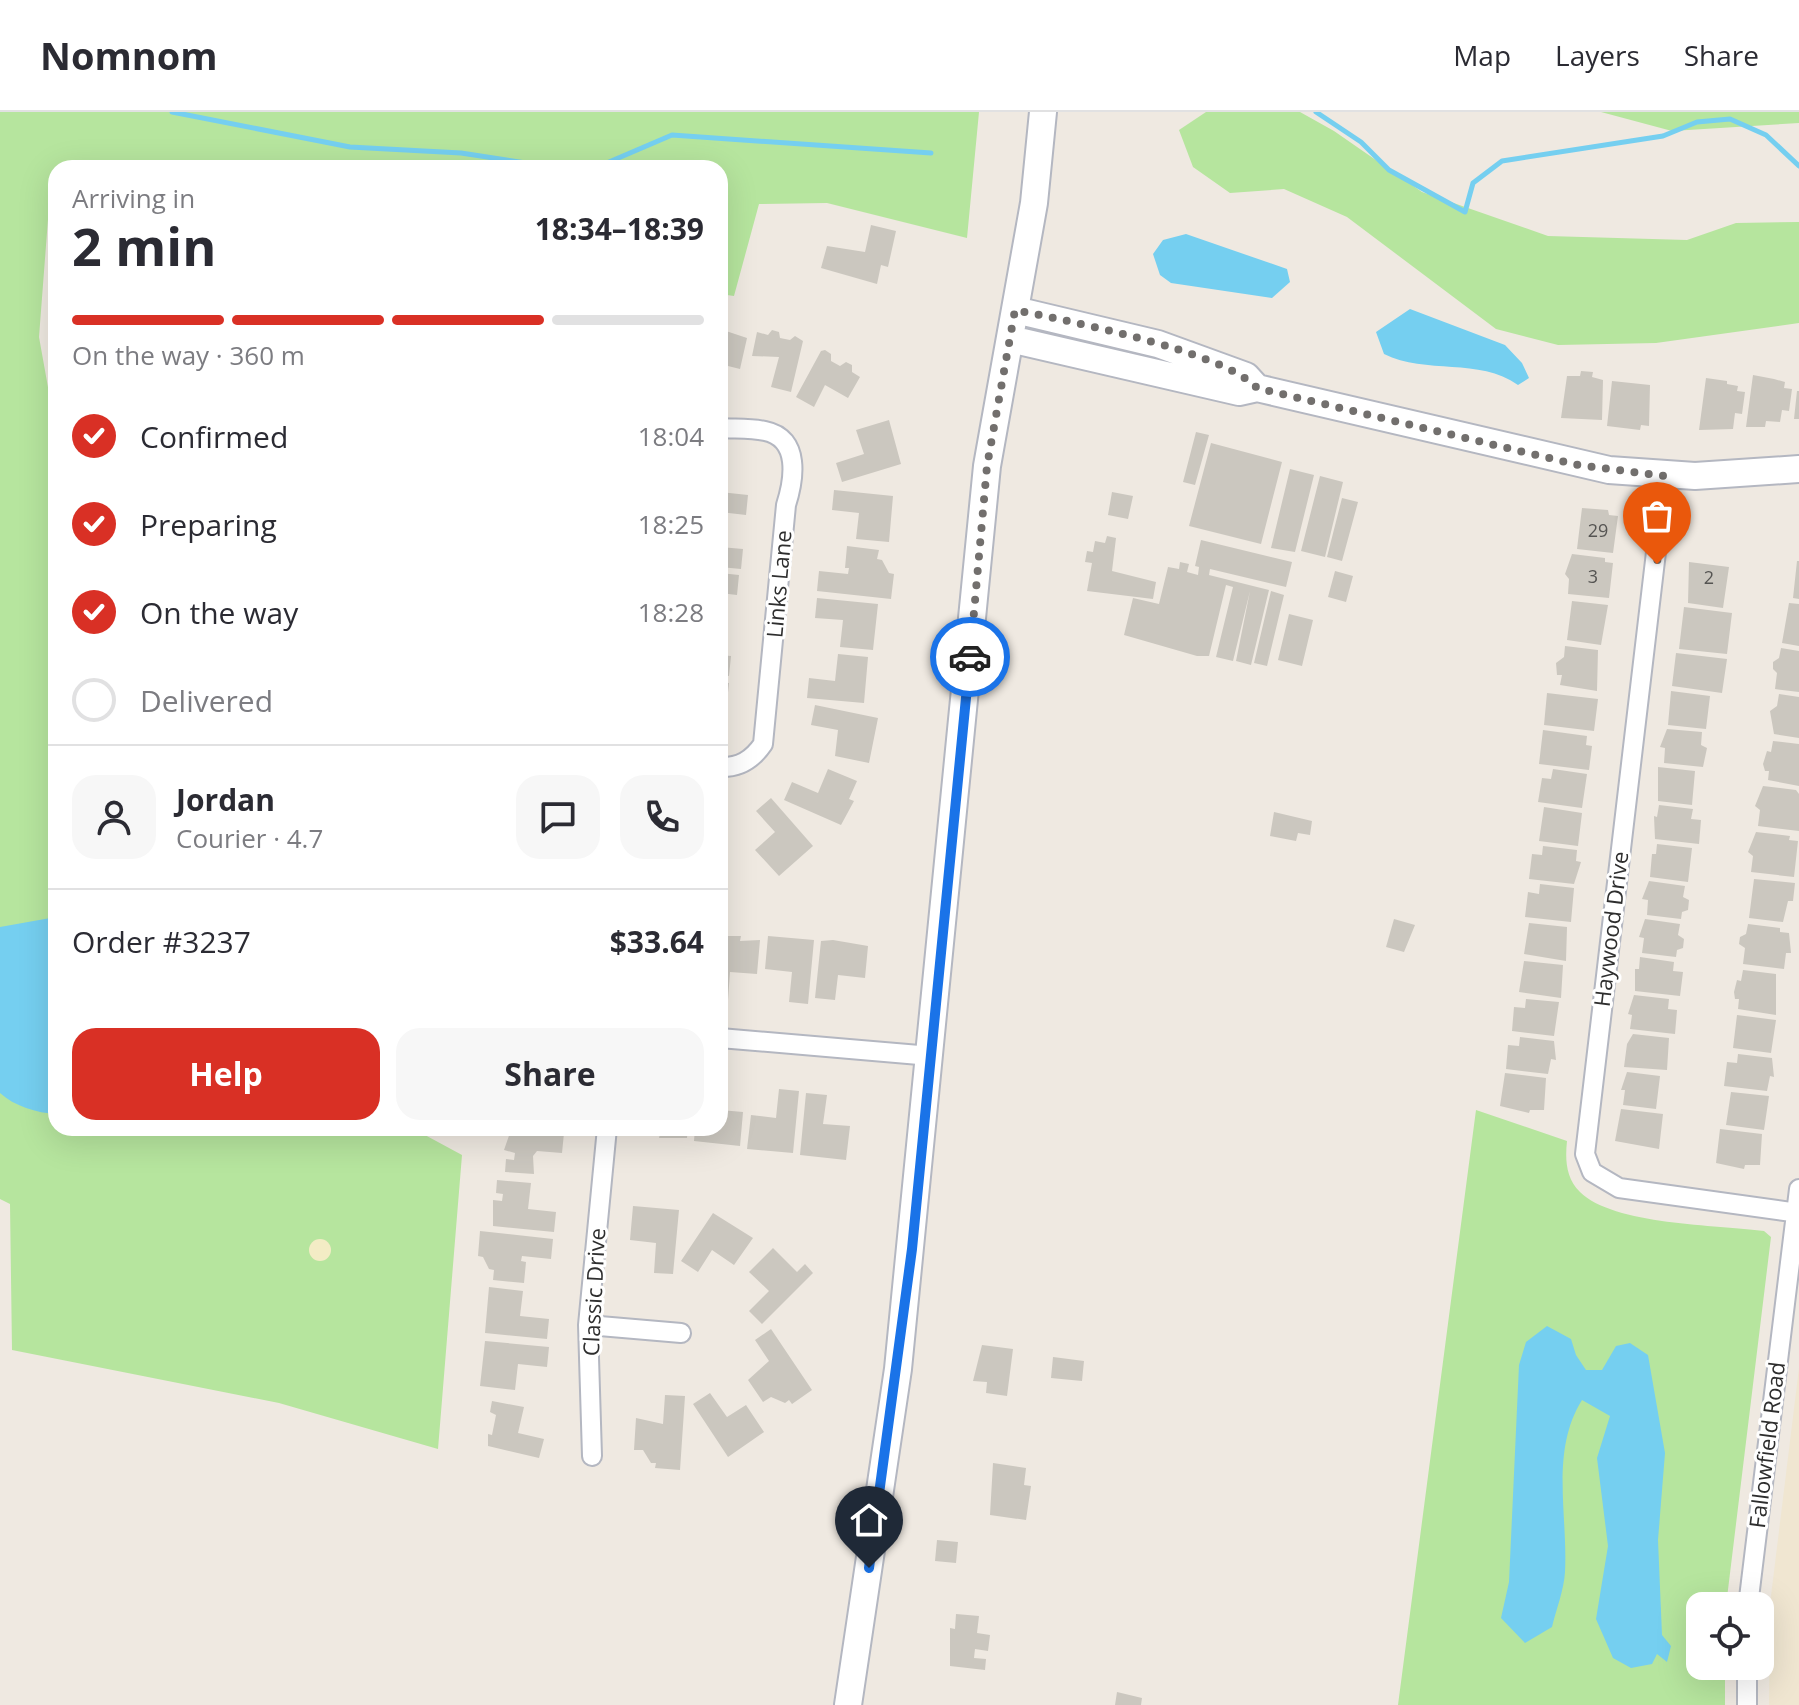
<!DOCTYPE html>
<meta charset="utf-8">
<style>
:root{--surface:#fff;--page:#f7f7f7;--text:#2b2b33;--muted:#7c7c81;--line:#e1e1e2;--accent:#d93025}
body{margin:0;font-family:"Open Sans",sans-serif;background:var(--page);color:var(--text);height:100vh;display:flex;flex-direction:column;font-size:30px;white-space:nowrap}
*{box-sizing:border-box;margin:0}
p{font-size:26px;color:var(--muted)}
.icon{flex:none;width:44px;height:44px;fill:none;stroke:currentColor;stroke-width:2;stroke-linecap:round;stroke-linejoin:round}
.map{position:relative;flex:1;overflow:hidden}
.panel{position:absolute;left:48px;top:48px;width:680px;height:976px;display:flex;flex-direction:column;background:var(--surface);border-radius:24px;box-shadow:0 8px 32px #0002}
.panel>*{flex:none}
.tools{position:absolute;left:1686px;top:1480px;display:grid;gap:16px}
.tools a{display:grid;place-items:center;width:88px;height:88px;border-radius:16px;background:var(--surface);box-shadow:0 8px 32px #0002;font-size:40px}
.pin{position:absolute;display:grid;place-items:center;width:68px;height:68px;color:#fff;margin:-82px -34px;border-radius:50% 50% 50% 0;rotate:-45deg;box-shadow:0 0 8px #0007}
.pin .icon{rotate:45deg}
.courier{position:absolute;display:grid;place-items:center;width:80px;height:80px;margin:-40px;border:6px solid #1a73e8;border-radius:50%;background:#fff;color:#222;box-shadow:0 2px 10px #0007}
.summary em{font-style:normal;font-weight:700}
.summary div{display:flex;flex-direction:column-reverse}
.summary{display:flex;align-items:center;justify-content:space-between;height:136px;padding:0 24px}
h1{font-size:52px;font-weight:700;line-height:60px}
.bar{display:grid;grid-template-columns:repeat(4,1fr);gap:12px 8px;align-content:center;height:96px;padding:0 24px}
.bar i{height:10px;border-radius:6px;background:var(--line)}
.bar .on{background:var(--accent)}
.bar p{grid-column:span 4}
.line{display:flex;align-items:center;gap:20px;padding:0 24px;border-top:2px solid var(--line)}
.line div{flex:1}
.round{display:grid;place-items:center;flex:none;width:84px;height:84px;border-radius:24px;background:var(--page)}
ol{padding:0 24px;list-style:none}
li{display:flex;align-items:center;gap:24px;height:88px}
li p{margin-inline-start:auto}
li .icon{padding:8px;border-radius:50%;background:var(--accent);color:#fff;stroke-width:4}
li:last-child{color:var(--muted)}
li i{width:44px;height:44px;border:4px solid var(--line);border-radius:50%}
.button{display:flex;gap:16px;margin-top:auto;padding:16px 24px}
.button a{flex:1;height:92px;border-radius:24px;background:var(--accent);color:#fff;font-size:32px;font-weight:700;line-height:92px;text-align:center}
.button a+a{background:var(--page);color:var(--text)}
header{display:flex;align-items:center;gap:48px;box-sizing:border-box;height:112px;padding:0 40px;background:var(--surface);border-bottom:2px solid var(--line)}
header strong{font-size:38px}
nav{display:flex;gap:44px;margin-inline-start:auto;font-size:28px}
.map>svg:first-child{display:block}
</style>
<header>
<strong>Nomnom</strong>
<nav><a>Map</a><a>Layers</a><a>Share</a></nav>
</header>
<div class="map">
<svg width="1799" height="1593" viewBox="0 0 1799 1593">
<rect width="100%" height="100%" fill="#efe9e1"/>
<!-- education -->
<path fill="#f0e6d1" d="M1799 1256V1593H1769L1770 1492Z"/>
<!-- green -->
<path fill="#b6e59e" d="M0 0H979L967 126 827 91 759 92 734 184 720 182V56H56V67L51 68 39 225 56 320V1016H412L462 1043 438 1337 279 1291 12 1238 10 1092 0 1087Z
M1206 0H1300L1334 19 1422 80 1548 124 1687 128 1736 111 1799 110V211L1656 231 1558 233 1496 217 1347 105 1284 77 1230 81 1193 55 1179 18Z
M1601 0H1799V11L1672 19Z
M1476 998 1567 1029C1565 1048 1566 1066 1580 1080 1613 1113 1718 1113 1764 1119L1771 1125 1726 1494H1700V1554H1725V1593H1398Z"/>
<!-- sand -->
<path fill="#f3ecc5" d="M309 1138a11 11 0 1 1 22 0a11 11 0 1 1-22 0Z"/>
<!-- water -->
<path fill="#75cff0" d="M1186 122 1287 157 1290 170 1272 186 1171 171 1160 163 1153 142 1163 128Z
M1410 197 1505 233 1522 251 1529 266 1518 273C1479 245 1426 263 1384 242L1376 220Z
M56 805V1002C37 1001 14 994 0 981V815Z
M1547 1214 1571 1227 1576 1243 1586 1258H1602L1616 1234 1630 1231 1648 1243 1665 1341 1658 1428 1662 1523 1671 1534 1667 1550 1657 1542 1652 1552 1631 1556 1613 1546 1596 1507 1608 1434 1597 1346 1610 1304 1582 1288C1550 1339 1568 1403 1565 1460 1564 1478 1556 1498 1552 1515L1525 1531 1501 1506 1509 1470 1519 1253 1526 1230Z"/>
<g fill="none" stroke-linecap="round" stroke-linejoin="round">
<!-- stream -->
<path stroke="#75cff0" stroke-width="5" d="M172 0 350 35 461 41 559 56
M1316 0 1361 30 1389 58 1465 100 1473 71 1502 49 1663 24 1697 10 1730 7 1766 23 1799 54
M595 56 672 23 931 41"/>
</g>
<!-- building -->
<path fill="#cbc7bf" d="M871 113 896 119 888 155 881 153 877 172 821 156 827 134 865 140Z
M720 217 747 226 740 257 720 252Z
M772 218 779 220 780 226 790 228 795 224 803 229 791 280 771 275 779 245 752 244 757 220 768 223Z
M825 238 831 242V249L840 254 846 250 852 253V260L860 265 848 286 825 273 814 295 796 285 821 239Z
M1581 259 1593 260 1592 265 1603 268 1602 308 1561 306 1567 264H1580Z
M1753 263 1774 267 1785 270 1784 276 1792 277 1789 299 1782 298 1780 310 1766 309 1765 315H1746Z
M1706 266 1727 269V272L1738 274 1737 279 1745 280 1742 302 1735 301 1733 317 1699 318Z
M1612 269 1650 273 1649 314 1641 313 1640 318 1607 314Z
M1797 279H1799V307H1794Z
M889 308 901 352 842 370 836 351 864 342 856 318Z
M1196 320 1209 323 1195 373 1183 370Z
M1211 331 1282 350 1261 432 1189 414Z
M720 354 724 355 722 376H720Z
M1290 357 1314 363 1295 440 1271 436Z
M1320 364 1343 370 1325 445 1301 439Z
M834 378 893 384 889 430 856 427 859 401 832 398Z
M720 380 748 383 746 403 720 400Z
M1112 380 1133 384 1128 407 1108 403Z
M1342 386 1358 390 1342 449 1327 445Z
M1582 396 1608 398 1609 403 1618 404 1613 441 1577 437Z
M1107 424 1116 426 1112 459 1156 470 1153 487 1087 479 1092 451 1085 450 1087 439 1093 440 1095 429 1105 431Z
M1201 428 1292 450 1286 475 1210 457 1209 463 1269 478 1251 553 1236 549 1250 479 1233 549 1216 545 1233 475 1226 473 1209 544H1197L1124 523 1133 486 1159 492 1168 455 1179 457 1180 450 1189 452 1187 460 1198 463 1199 455 1195 454Z
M847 434 879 438 877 447 882 448 889 461 894 462 891 487 817 479 819 459 848 462 849 456H845Z
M720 435 743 437 741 457 720 455Z
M1572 442 1605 446V450L1613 451 1609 486 1568 482 1569 467 1565 462Z
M1797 449H1799V487L1793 486Z
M1689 450 1729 455 1723 496 1688 491Z
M1335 459 1353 464 1346 490 1328 485Z
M720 461 739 463 737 483 720 481Z
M1271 479 1284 483 1267 554 1254 551Z
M817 486 878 492 873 538 840 535 843 508 815 506Z
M1572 489 1608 493 1601 533 1567 528Z
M1789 491 1799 492V534L1782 531Z
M1684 495 1732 501 1727 542 1679 537Z
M1289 502 1313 508 1302 554 1278 548Z
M1565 534 1598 538 1597 579 1560 573 1562 563H1557L1556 551 1564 545Z
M1781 536 1799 539V580L1775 577 1777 561 1773 557V550L1779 546Z
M1676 541 1727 547 1722 581 1672 574Z
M838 542 868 545 864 591 807 586 809 566 835 569Z
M720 543 731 544 729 564 720 563Z
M720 570 729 571 727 590H720Z
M1671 579 1710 584 1706 617 1668 613Z
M1547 581 1598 587 1594 619 1544 613Z
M1779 582 1799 585V626L1774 622 1770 599 1777 594Z
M815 593 878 606 869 651 835 644 838 618 811 613Z
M1667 617 1702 620 1701 633 1707 636 1703 655 1664 651 1665 636 1660 635Z
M1543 618 1587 624 1586 633 1592 634 1589 658 1539 652Z
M1773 629 1799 632V674L1768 668 1769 659H1765L1763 652 1767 639 1771 640Z
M1658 655 1695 659 1692 693 1658 689Z
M828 657 857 669 849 687 854 689 841 713 784 688 792 670 818 681Z
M1553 657 1587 662 1582 696 1538 690 1542 666 1551 667Z
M1763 674 1796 678 1799 682V719L1758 714 1760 698 1755 694Z
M771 686 813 734 779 764 755 738 775 720 756 699Z
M1659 693 1693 697 1691 707 1701 708 1699 732 1655 727 1654 704 1657 705Z
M1544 695 1582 701 1578 734 1539 729Z
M1274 700 1312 709 1310 723 1298 721 1296 729 1270 724Z
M1756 720 1790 724 1789 728 1798 729 1794 765 1751 760 1753 744 1748 740Z
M1657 732 1692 736 1688 770 1650 765 1652 742H1656Z
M1543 734 1577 738 1576 749 1581 750 1574 772 1529 767 1532 742 1542 743Z
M1754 767 1795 771 1793 789H1788L1783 810 1749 806Z
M1649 769 1685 774 1683 785 1689 788 1688 798 1682 800 1681 807 1647 803 1648 788 1642 787Z
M1540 772 1574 776 1571 810 1525 805 1528 780 1539 782Z
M1394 807 1415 813 1404 840 1386 835Z
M1645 807 1680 812 1678 823 1684 827 1683 836 1677 838 1676 845 1642 841 1644 826 1639 825Z
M1529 811 1567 815 1566 849 1524 842Z
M1748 812 1780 816V820L1789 821 1791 841H1786L1784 857 1743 852 1745 836 1739 832 1740 825 1746 822Z
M720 824H741L740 829 760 828 757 862 730 860 728 888 720 887Z
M768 824 814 828 808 892 789 890 792 860 765 857Z
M833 828 868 834 865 866 838 863 835 888 815 886 821 829Z
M1640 845 1674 850 1673 859 1683 860 1680 884 1635 879V857H1639Z
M1524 849 1563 853 1561 886 1519 880Z
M1743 858 1776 862V903L1738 897 1739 887H1735L1734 880 1737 868 1741 869Z
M1634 883 1669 887 1668 897 1677 898 1675 922 1630 917 1632 903 1628 902Z
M1526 887 1559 890 1554 924 1512 919 1514 895 1525 896Z
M1737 903 1776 908 1771 941 1733 936Z
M1633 922 1669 926 1667 958 1624 955 1627 932Z
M1520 925 1554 929 1556 948 1551 947 1548 962 1506 957 1508 933 1519 934Z
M1738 942 1772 946 1774 965 1770 964 1767 979 1724 974 1727 950 1737 951Z
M1627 960 1660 964 1656 997 1623 993 1625 978H1621Z
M1505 961 1546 966 1544 998H1530L1529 1001 1500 994Z
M779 977 799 979 793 1041 747 1037 751 1003 776 1006Z
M1731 980 1769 984 1764 1018 1726 1013Z
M806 981 827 983 823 1012 850 1014 846 1048 800 1043Z
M1621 997 1663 1002 1659 1037 1615 1029Z
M720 998 743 1000 740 1034 694 1029 695 1016H720Z
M641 1016H688L687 1026H659L660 1022H641Z
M1720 1017 1762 1022 1760 1053H1745L1744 1057 1716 1051Z
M511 1018 564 1021 562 1041 537 1039 533 1044 534 1062 505 1060 506 1047 514 1048 515 1041 504 1038Z
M497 1068 531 1071 528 1097 556 1100 554 1120 493 1114V1088L502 1089 503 1082 496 1081Z
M633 1094 679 1098 673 1162 654 1161 656 1131 630 1128Z
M713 1101 753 1126 734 1153 712 1138 698 1160 681 1149Z
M480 1119 553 1127 551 1147 522 1144 521 1149 526 1150 524 1171 493 1168 494 1158 489 1157 483 1145 478 1144Z
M773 1136 797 1160 805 1152 813 1161 762 1212 749 1199 769 1179 749 1160Z
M489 1175 523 1179 520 1204 549 1207 547 1227 485 1221Z
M771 1217 812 1278 792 1292 789 1288 785 1291 771 1285 763 1290 748 1268 769 1249 755 1228Z
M485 1229 549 1235 547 1255 518 1252 515 1278 480 1274Z
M982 1233 1013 1237 1007 1284 986 1281 987 1270 973 1269Z
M1053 1245 1084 1249 1082 1269 1051 1266Z
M710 1281 727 1305 746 1293 764 1320 728 1345 693 1292Z
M665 1283 685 1284 680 1358 655 1356 656 1351H651L643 1338H634L636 1306 663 1312Z
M492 1289 524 1295 518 1321 544 1327 539 1346 488 1334V1322L492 1323 496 1303 490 1300Z
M993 1351 1026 1356 1024 1373 1031 1374 1026 1408 990 1403Z
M937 1428 958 1430 956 1451 935 1449Z
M956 1502 979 1504 977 1521 990 1523 988 1539 975 1537 974 1546 986 1547 985 1558 950 1554V1516L955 1517Z
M1117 1580 1142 1586 1141 1593H1115Z"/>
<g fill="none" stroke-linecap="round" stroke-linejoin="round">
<!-- street casing -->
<g stroke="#b4b7c1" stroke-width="22">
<path id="street" d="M720 316C735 317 751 316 765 319 801 326 794 368 786 393L763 632C752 648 739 656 720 655
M1665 364 1585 1042 1592 1060 1619 1076 1799 1101
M720 926 931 944
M588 1213 681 1221
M592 1344 588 1213 607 1016
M1748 1494 1799 1077
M1747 1554V1593"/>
</g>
<!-- secondary casing -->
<g stroke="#b4b7c1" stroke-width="30">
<path id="secondary" d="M1015 198 1158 232 1246 264 1257 276
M1010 227 1239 280 1257 276 1609 358 1695 364 1799 357
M848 1593 898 1257 987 354 1034 91 1043 0"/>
</g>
<!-- street -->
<use href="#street" stroke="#fff" stroke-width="18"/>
<!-- secondary -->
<use href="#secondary" stroke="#fff" stroke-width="26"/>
</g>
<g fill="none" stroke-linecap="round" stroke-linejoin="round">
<!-- done -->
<path stroke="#726f6d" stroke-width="8" stroke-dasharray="0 14.4" d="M970 545 987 354 1015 198C1068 209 1223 239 1257 276L1578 353 1665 364 1657 452"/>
<!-- route -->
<path stroke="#1a73e8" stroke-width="10" d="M869 1456 912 1137 970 545"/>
</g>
<g text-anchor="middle" stroke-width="6" stroke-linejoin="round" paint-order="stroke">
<!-- number labels -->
<g font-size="18" fill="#555452">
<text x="1598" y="425">29</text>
<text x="1593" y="471">3</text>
<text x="1709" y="472">2</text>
</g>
<!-- street labels -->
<g font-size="22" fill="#2e2e2e" stroke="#fff">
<text transform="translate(779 472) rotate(-85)" y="8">Links Lane</text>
<text transform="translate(1611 817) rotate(-83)" y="8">Haywood Drive</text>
<text transform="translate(594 1180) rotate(-87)" y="8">Classic Drive</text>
<text transform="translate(1767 1333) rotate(-83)" y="8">Fallowfield Road</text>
</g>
</g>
</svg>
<div class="tools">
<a><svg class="icon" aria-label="locate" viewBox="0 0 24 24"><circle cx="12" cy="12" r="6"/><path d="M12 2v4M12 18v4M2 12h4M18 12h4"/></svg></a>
</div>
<div class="pin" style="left:1657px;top:452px;background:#ea580c"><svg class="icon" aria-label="bag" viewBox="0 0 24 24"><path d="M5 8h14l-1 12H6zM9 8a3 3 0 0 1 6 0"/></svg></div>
<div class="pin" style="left:869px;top:1456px;background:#1f2937"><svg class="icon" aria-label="home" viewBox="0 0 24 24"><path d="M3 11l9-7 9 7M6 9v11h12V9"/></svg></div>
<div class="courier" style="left:970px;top:545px"><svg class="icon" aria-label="car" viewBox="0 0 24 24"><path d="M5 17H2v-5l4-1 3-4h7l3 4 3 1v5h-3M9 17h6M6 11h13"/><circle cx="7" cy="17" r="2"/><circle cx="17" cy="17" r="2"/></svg></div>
<section class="panel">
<div class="summary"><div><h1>2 min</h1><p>Arriving in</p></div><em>18:34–18:39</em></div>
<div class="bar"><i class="on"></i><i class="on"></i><i class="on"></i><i></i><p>On the way · 360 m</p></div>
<ol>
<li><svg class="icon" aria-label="check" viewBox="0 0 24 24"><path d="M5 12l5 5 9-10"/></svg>Confirmed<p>18:04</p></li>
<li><svg class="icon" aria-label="check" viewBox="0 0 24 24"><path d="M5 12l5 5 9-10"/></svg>Preparing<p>18:25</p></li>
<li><svg class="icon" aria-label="check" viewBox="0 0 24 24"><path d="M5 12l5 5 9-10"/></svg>On the way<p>18:28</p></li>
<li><i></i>Delivered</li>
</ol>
<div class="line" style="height:144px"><a class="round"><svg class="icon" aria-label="person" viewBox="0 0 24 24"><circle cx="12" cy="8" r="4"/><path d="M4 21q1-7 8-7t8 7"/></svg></a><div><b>Jordan</b><p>Courier · 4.7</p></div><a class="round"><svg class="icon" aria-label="chat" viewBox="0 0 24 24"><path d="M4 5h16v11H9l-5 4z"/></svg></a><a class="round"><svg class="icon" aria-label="phone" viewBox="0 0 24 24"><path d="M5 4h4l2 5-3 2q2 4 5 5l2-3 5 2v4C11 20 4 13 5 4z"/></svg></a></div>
<div class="line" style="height:104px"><div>Order #3237</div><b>$33.64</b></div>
<div class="button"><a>Help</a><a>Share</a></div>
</section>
</div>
